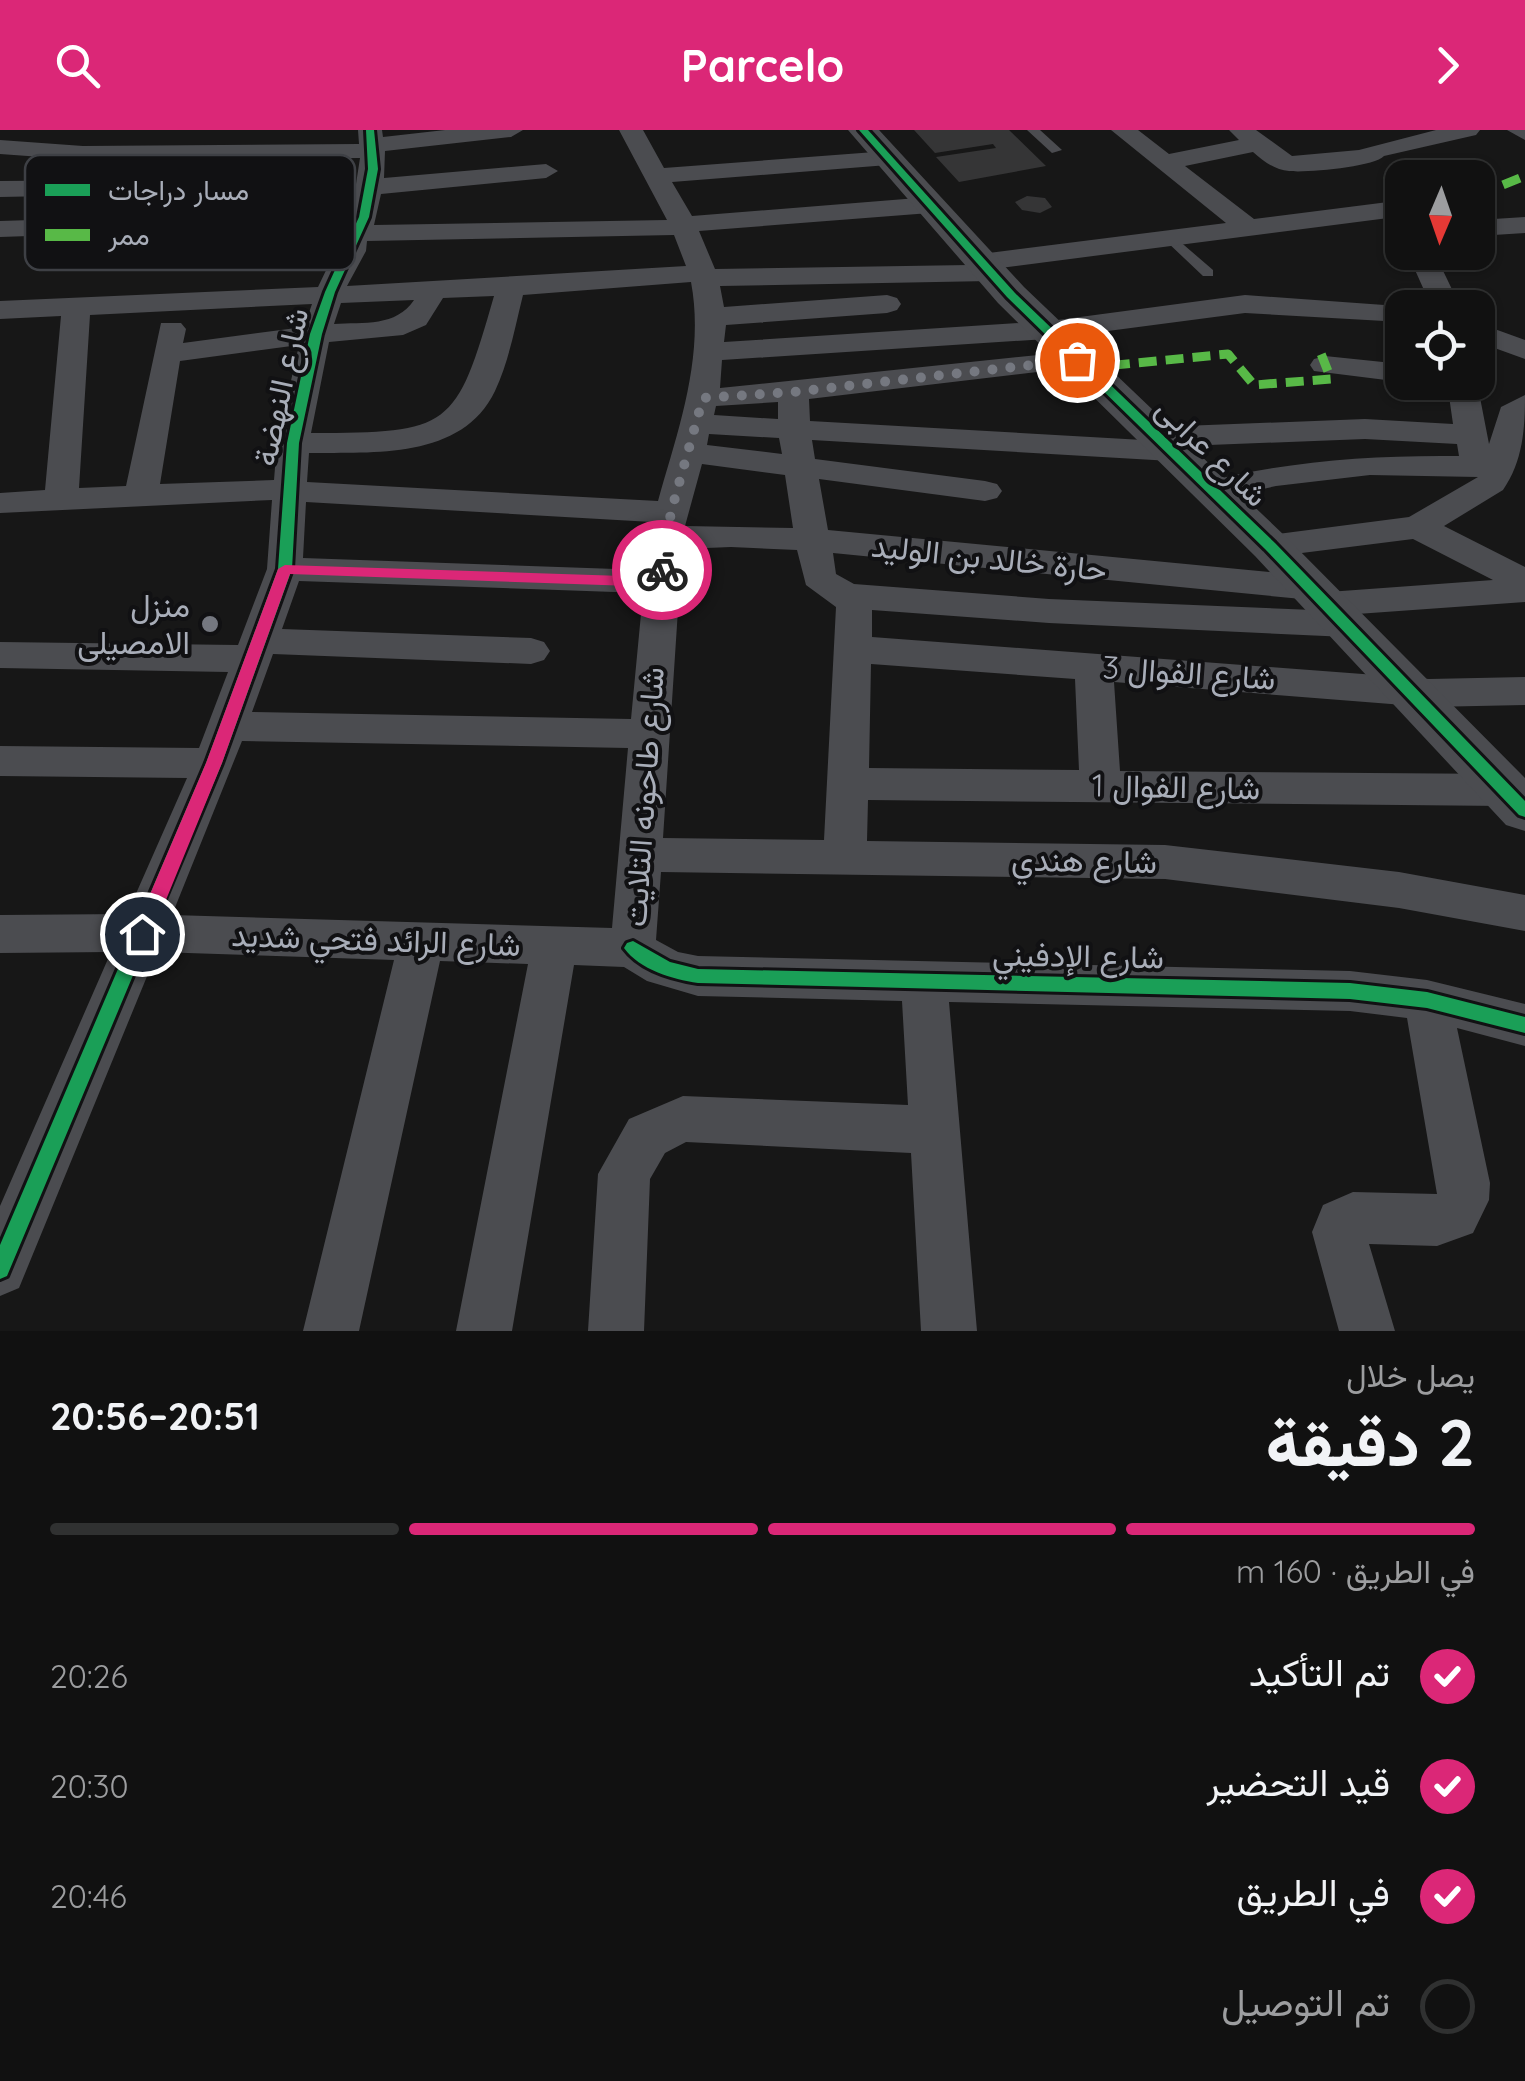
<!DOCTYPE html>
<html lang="ar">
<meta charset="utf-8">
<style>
:root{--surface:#111;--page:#1a1a1a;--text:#f1f3f6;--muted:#9c9d9f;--line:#303131;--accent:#db2777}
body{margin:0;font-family:Quicksand,Vazirmatn,sans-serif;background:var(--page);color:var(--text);direction:rtl;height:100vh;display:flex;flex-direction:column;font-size:38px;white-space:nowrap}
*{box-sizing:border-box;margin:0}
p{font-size:32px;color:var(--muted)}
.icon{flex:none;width:55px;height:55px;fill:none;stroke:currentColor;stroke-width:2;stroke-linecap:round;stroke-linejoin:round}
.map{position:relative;height:1201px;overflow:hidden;direction:ltr}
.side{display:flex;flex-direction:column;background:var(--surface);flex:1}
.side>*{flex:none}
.needle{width:65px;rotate:182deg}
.tools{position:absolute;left:1385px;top:30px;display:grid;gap:20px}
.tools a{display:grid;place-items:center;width:110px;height:110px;border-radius:20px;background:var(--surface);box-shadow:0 2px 8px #0004,0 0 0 2px var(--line);font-size:50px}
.pin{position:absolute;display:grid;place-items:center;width:85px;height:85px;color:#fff;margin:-42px;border:5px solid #fff;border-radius:50%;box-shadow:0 2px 10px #0007}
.courier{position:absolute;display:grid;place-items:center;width:100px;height:100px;margin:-50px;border:8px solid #db2777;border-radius:50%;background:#fff;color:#222;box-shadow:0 2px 12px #0007}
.headline em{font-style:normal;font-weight:800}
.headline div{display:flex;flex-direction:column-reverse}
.headline{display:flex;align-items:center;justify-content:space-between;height:170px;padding:0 50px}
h1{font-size:65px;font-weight:800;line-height:75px}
.bar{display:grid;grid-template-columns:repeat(4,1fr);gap:15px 10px;align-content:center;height:120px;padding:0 50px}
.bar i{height:12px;border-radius:8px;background:var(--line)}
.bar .on{background:var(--accent)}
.bar p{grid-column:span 4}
ol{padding:0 50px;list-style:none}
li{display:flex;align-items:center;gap:30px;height:110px}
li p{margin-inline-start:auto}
li .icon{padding:10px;border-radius:50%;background:var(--accent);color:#fff;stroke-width:4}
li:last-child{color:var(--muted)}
li i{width:55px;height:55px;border:5px solid var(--line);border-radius:50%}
header{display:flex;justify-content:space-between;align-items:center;height:130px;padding:0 50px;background:var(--accent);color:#fff;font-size:45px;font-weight:800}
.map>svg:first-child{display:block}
</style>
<header><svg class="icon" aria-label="forward" viewBox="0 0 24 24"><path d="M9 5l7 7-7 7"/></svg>Parcelo<svg class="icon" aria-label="search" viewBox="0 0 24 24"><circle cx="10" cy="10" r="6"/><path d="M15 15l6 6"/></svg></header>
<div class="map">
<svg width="1525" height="1201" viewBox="0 0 1525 1201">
<rect width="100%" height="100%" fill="#171717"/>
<!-- building -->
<path fill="#353536" d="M914 0H1009L1046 36 959 52 936 27 996 18 993 14 935 23Z
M1027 66 1045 68 1052 77 1040 83 1022 80 1015 72Z"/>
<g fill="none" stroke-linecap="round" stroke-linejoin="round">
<!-- service -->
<path fill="#4b4c50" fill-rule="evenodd" d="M1027 0H1040L1062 20 1052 23Z
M1170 103 1213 140V146H1203L1165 110 1163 107Z"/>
<!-- minor -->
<path fill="#4b4c50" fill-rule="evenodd" d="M358 0H382L383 7 445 0H523L511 7 385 21 384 48 546 34 558 41 546 48 381 64 374 95 667 90 619 0H643L664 38 888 21 900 28 888 35 672 52 692 86 930 67 943 75 930 83 699 101 715 139 969 135 971 126 981 124 1226 93 1111 0H1138L1169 24 1239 10 1229 0H1256L1292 26 1359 20 1436 0H1480L1476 5 1384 26C1374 37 1306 43 1289 41 1275 40 1263 31 1253 22L1185 36 1254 89 1396 71 1402 73V85L1396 87 1000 138 1004 143 1000 149 990 151 720 156 724 177 887 165 897 168 901 174 897 180 887 183 726 195 724 212 1050 191 1245 165 1412 177 1402 178V192L1245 183 1047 209 722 230 720 258 1077 221 1088 224 1092 230 1088 236 809 269 810 291 1143 310 1146 300 1157 297 1365 289 1453 294 1447 252H1477L1489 314 1501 277 1525 265C1525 299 1523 331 1503 360L1444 396 1525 437V472L1357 484 1366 494 1360 503 1347 507 1049 493 872 480V507L1429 549 1525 547V575L1429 577 1114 552 1120 641 1505 644 1520 649 1525 659 1520 671 1505 676 868 670 867 711 1165 715 1399 742 1525 765V801L1399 778 1165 749 661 742 656 810 678 822 698 826 1350 841 1427 850 1525 874V916L1457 898 1490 1053 1489 1070 1473 1103 1437 1116 1369 1114 1395 1201H1339L1312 1102 1323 1075 1353 1062 1437 1064 1407 888 1350 881 949 872 977 1201H921L911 1023 686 1012 665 1023 650 1049 644 1201H588L598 1044 629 989 683 966 908 975 902 871 698 866 647 851 624 837 574 835 512 1201H456L528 834 440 831 359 1201H303L394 830 157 822 19 1158 0 1166V1076L111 822 0 823V785L127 784 187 648 0 646V616L199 618 228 542 0 538V512L238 515 267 439 272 370 0 383V363L45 360 61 186 0 189V171L318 157 331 130 278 131 264 123 278 115 339 113 347 95 0 107V91L352 80 360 28 83 30 0 24V10L83 16 359 14ZM674 105 686 136 347 156 366 121 367 111ZM691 152C705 227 678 300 658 371L307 352 309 323C373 322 462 330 495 261 509 231 515 197 523 165ZM494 166C456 299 451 303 311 303L329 212 403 205 426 195 443 168ZM414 170C396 197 364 192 334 194L341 173ZM312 174 304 197 183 213 186 199 181 193H161L126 356 79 358 90 185ZM299 215 277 313 274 350 160 354 180 231ZM778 272V289L714 285 716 276ZM709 304 779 308 782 324 707 315ZM1365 309 1457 314 1459 326C1371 325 1287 331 1201 353L1196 360 1201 367 1213 370 1276 356 1370 345 1478 347 1409 387 1270 405 1258 408 1252 416 1258 424 1270 427 1413 409 1493 450 1328 462 1330 458 1325 450 1312 446 828 400 819 349 985 371 997 368 1002 361 997 354 985 351 815 329 812 310 1171 331 1182 328 1187 321 1184 316ZM702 334 785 345 793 398 685 396ZM306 372 652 392 645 440 303 428ZM731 417 797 420 806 455 836 477 824 710 663 708 682 419ZM833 423 1312 470 1313 480 1049 469 854 454 836 444ZM299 451 643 463 631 589 252 582 273 524 531 534 544 530 550 521 544 512 531 508 282 499ZM871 534 1075 549 1079 640 869 638ZM242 611 628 618 612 798 172 785Z
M1507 0H1525V10Z
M243 49 252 52 256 57 252 62 0 67V51Z
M1525 87V103L1478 106V90Z
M1407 122H1434L1461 178H1432Z
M1478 193 1525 210V229L1478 212Z
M1325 226 1402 234V252L1314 241 1310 235 1314 229Z"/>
<!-- tertiary -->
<path fill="#4b4c50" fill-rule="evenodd" d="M848 0H879L1024 157 1285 406 1525 648V701L1506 695 1255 426 998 173Z"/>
<!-- quiet -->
<path stroke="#58b947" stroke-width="9" stroke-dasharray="18 9" stroke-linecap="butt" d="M1422 48 1469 42
M1384 52 1402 50
M1478 65 1525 46
M1396 79 1402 78
M1085 238 1228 224 1254 255 1331 249 1318 216"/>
<!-- cycleway casing -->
<g stroke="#111113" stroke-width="6">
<path id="cycleway" d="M366 0H374L378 39 369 87 335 162 322 204 299 313 292 439 222 633 7 1146 0 1149V1115L206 633 278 439 287 313 310 204 325 162 359 87 368 39Z
M859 0H868L1015 163 1275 413 1525 671V687L1519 685 1265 419 1007 167Z
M633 811 670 832 698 839 1350 853 1427 862 1525 887V903L1427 878 1350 869 698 853C672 849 640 840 624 818L627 813Z"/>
</g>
<!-- cycleway -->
<use href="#cycleway" fill="#1a9f57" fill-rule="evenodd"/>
</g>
<!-- route -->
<path fill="#db2777" d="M285 435 654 447 657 437 669 440 668 452 661 457 290 444 222 633 152 804 142 811 136 809 133 804 206 633 278 439Z"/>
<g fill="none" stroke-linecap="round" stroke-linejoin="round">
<!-- done -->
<path stroke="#757880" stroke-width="10" stroke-dasharray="0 18" d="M662 440 671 382 703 268 793 262 1077 230"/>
</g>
<!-- markers -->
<circle fill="#757880" stroke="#111113" stroke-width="4" cx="210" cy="494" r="10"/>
<g text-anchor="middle" stroke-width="8" stroke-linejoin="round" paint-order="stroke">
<!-- street labels -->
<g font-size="32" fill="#a8adb8" stroke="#111113">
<text transform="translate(281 257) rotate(-78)" y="11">شارع النهضة</text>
<text transform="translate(1212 322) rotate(44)" y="11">شارع عرابى</text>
<text transform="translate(989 428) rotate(6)" y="11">حارة خالد بن الوليد</text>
<text transform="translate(1189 543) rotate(4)" y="11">شارع الفوال 3</text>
<text transform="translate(1176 657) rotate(1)" y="11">شارع الفوال 1</text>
<text transform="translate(644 667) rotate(-86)" y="11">شارع طاحونه التلايت</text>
<text transform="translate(1084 731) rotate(1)" y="11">شارع هندي</text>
<text transform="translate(376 810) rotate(2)" y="11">شارع الرائد فتحي شديد</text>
<text transform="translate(1078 826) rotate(1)" y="11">شارع الإدفيني</text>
</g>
<!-- poi labels -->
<g font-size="32" fill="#a8adb8" stroke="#111113" text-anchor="end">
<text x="190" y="487">منزل<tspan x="190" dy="37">الامصيلى</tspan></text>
</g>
</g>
<!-- legend -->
<rect x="25" y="25" width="330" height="115" rx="15" fill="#111113" stroke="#3e4045" stroke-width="2.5"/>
<rect x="45" y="54" width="45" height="12" fill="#1a9f57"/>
<rect x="45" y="99" width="45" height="12" fill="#58b947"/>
<g font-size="28" fill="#a8adb8">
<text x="108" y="70">مسار دراجات</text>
<text x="108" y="115">ممر</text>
</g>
</svg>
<div class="tools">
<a><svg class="needle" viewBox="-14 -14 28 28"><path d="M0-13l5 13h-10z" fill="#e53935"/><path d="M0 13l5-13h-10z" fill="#9c9d9f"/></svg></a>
<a><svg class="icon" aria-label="locate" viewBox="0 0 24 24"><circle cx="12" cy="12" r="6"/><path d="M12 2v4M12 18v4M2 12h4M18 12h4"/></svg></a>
</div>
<div class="pin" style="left:1077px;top:230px;background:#ea580c"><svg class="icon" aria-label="bag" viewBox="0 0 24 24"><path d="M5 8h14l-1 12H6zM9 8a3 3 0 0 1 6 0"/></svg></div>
<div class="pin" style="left:142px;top:804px;background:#1f2937"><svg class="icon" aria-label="home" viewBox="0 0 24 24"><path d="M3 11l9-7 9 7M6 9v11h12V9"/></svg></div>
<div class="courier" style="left:662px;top:440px"><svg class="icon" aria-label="bike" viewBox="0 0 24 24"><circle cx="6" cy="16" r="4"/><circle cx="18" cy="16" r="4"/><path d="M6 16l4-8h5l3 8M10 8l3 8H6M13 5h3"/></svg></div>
</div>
<section class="side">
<div class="headline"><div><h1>2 دقيقة</h1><p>يصل خلال</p></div><em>20:51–20:56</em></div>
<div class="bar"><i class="on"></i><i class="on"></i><i class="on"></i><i></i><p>في الطريق · 160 m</p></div>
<ol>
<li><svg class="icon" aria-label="check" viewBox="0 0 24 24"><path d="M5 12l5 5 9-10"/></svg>تم التأكيد<p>20:26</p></li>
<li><svg class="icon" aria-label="check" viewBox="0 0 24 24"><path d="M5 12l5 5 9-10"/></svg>قيد التحضير<p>20:30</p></li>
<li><svg class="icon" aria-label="check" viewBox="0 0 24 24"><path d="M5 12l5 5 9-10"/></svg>في الطريق<p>20:46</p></li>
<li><i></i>تم التوصيل</li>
</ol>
</section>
